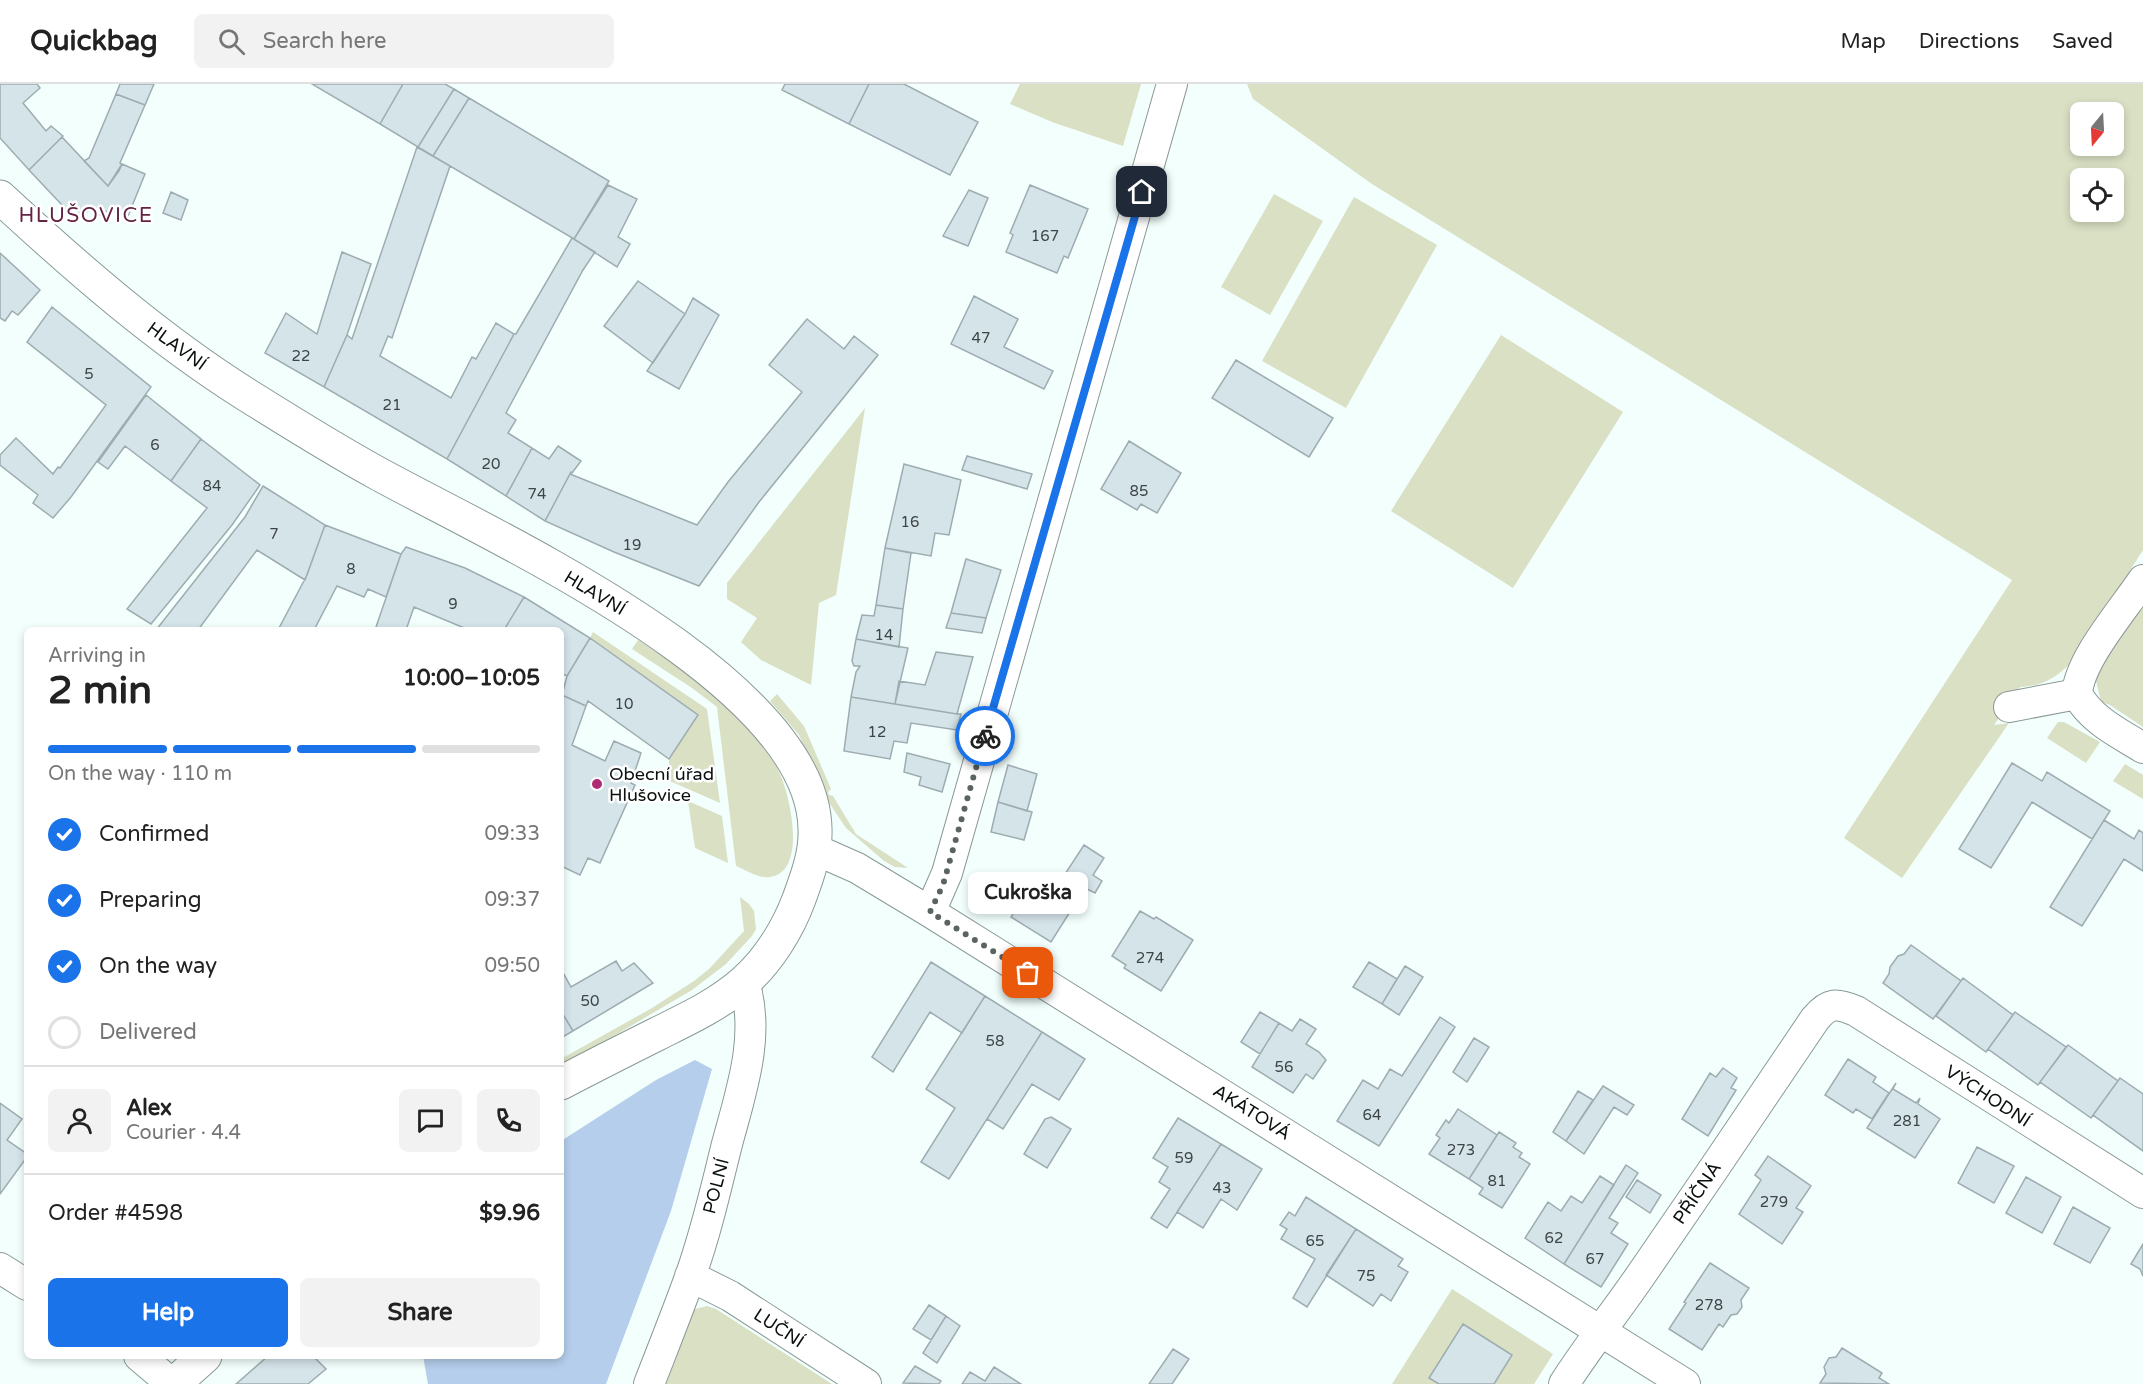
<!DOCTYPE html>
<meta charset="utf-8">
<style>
:root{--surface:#fff;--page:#f2f2f2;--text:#222;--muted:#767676;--line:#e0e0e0;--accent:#1a73e8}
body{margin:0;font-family:"Varela Round",sans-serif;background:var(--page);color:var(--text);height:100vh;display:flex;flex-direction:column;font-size:22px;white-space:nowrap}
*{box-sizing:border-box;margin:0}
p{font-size:20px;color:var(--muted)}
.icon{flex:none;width:33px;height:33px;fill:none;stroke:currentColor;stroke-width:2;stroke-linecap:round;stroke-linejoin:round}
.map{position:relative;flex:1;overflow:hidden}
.side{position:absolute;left:24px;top:543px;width:540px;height:732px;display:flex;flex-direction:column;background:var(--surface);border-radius:9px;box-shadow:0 3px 9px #0003}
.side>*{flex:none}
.needle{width:39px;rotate:198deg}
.controls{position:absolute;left:2070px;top:18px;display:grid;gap:12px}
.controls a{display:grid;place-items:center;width:54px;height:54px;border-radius:9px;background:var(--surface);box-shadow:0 3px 9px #0003;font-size:30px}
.pin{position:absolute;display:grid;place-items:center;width:51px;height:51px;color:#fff;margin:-26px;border-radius:12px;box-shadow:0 3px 9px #0006}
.courier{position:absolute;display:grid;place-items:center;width:60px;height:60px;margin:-30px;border:4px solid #1a73e8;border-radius:50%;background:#fff;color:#222;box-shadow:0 2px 8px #0007}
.bubble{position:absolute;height:42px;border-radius:9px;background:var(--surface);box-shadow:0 3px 9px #0003;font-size:20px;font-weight:700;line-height:42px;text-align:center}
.headline em{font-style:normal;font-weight:700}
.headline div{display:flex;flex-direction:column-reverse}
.headline{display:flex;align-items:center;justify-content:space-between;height:102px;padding:0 24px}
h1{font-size:39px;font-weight:700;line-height:45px}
.bar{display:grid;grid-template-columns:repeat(4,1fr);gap:9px 6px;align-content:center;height:72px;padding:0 24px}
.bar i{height:8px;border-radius:4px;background:var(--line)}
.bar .selected{background:var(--accent)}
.bar p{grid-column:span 4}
.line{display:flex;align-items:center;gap:15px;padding:0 24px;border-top:2px solid var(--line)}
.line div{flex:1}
.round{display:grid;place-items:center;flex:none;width:63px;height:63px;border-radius:9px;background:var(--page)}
ol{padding:0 24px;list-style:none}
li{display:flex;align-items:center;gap:18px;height:66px}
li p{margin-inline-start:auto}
li .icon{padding:6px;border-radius:50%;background:var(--accent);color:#fff;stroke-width:4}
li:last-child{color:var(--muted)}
li i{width:33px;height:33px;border:3px solid var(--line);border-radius:50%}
.button{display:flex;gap:12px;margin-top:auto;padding:12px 24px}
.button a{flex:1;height:69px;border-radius:9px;background:var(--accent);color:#fff;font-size:24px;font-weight:700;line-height:69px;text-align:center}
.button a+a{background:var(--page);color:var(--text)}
header{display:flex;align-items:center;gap:36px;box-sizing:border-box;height:84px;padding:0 30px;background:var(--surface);border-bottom:2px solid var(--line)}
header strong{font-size:28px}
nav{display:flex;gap:33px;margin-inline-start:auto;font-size:21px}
.search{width:420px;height:54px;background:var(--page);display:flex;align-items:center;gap:15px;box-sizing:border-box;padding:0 21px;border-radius:9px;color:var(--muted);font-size:22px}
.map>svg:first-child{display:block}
</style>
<header>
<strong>Quickbag</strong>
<div class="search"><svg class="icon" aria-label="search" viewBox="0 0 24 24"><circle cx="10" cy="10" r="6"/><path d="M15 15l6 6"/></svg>Search here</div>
<nav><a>Map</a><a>Directions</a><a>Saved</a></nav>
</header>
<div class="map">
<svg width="2143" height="1300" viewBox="0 0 2143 1300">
<rect width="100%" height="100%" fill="#f2fffd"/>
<!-- green -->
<path fill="#d9e0c4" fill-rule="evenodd" d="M1020 0H1141L1123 62 1052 38 1010 20Z
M1247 0H2143V466L2070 580C2054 595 2042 602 2020 603L1994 641 2009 639 1902 794 1844 754 2012 496 1372 100 1253 15ZM2080 28H2114V62H2080ZM2080 94H2114V128H2080Z
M1274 110 1323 137 1270 231 1221 203Z
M1354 113 1437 161 1346 324 1262 277Z
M1501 251 1623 328 1513 504 1391 427Z
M865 324 836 511 819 519 811 601 761 576 741 558 757 534 727 515V499Z
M2143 518V643L2110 621 2101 618 2096 597 2097 586Z
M593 548 707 625 720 719 663 694 669 682V675L698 631 590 554Z
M638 556C665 573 690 592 715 612 724 619 736 626 743 635 754 646 773 674 779 688 790 710 808 788 770 793 759 795 746 786 736 782L717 623 692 604 632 565Z
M777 610 804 642 831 705 828 708 829 711 833 712 856 750 908 784 895 783 884 777 846 744 826 714 799 651 770 617Z
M2058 638H2064L2100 658 2086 679 2047 654Z
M2125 680 2143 691V715L2113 697Z
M688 717 722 732 728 779 695 764Z
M740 813 749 820 754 827 756 845 752 852 726 880 692 906 561 983V975L652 924 694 897 709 885 744 847Z
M1452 1205 1553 1270 1534 1300H1392Z
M707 1222 716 1225 832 1300H659L690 1230 695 1225Z"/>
<!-- water -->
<path fill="#b5ceeb" d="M695 976 712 985 671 1127 606 1300H428L423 1272H561V1057L656 996Z"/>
<!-- building -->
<path fill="#d5e4e9" stroke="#9dacb0" stroke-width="1.5" d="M0 0H37L40 4 23 19 46 47 51 42 63 52 29 86 0 54Z
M120 0H154L145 21 116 10Z
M312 0H403L380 40Z
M403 0H445L454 5 418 63 380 40Z
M785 0H869L849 40 782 6Z
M869 0H904L978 38 950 91 849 40Z
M454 5 469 14 433 72 418 63Z
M116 10 145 21 120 79 122 80 119 87 108 102 84 77 89 74Z
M469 14 609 97 574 155 433 72Z
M62 53 108 102 122 80 145 90 128 132 109 126 100 131 90 125 77 137 29 86Z
M417 63 450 82 392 254 388 252 380 272 451 314 472 273 476 275 496 239 514 250 447 375 324 303 347 251 352 255Z
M608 101 637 115 618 153 630 160 617 183 574 155Z
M1030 101 1088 125 1068 174 1064 172 1057 189 1006 168 1013 151 1010 149Z
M969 106 988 114 968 162 943 152Z
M171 108 188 116 181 136 163 129Z
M572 154 595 168 583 186 506 329 516 336 508 349 532 364 506 412 447 375 514 250H516Z
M342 168 371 180 347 251 324 303 265 269 286 229 317 250Z
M0 169 40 206 18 231 12 227 5 237 0 234Z
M638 197 685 230 653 279 604 242Z
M974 212 1018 235 1004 263 1053 287 1044 305 951 260Z
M693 214 719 231 679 305 647 287 685 230Z
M52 223 151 303 71 413 53 434 33 419 38 411 0 381V371L16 354 53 390 58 383 60 384 106 321 27 258Z
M807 235 844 265 854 252 878 271 759 418 699 502 614 468 545 437 570 390 697 441 728 398 802 308 769 281Z
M1236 276 1333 334 1309 373 1212 314Z
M146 311 201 355 171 397 125 362 108 385 98 378Z
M201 355 260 401 232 441 151 540 127 525 207 424 171 397Z
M1129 357 1181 389 1157 429 1141 420 1137 426 1101 405Z
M558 362 581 377 572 389 571 388 545 437 506 412 532 364 549 375Z
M967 372 1032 390 1027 405 962 386Z
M904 380 961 396 949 451 935 449 931 472 885 464Z
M263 402 325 441 305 496 257 466 198 546H156L245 433Z
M325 441 401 470 386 513 368 505 364 513 337 502 314 546H278L307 491Z
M406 463 465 484 524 513 504 546H469L414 523 406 546H375L401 470Z
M885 464 911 469 903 525 876 521Z
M966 475 1001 486 986 534 951 529Z
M524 513 590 554 567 592 561 589V546H504Z
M876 521 903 525 899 563 856 555 862 531 874 532Z
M951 529 986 534 982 549 946 544Z
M590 554 698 631 669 675 588 617 586 622 562 611 567 592Z
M856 555 908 564 895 620 851 613 856 588 860 582H854L852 577Z
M936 568 973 573 957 630 895 620 899 597 925 601Z
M562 611 586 622 572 661 605 677 614 657 641 669 631 699 635 701 600 779 588 774 580 791 561 782Z
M851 613 957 630H961L957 646 911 639 907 659 894 657 890 675 844 667Z
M907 669 950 680 942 708 919 701 921 693 904 688Z
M2012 679 2042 697 2047 688 2110 727 2092 755 2032 718 1991 784 1959 765Z
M1008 681 1037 690 1027 727 998 718Z
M998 718 1032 728 1024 756 991 748Z
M2104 736 2134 755 2139 746 2143 749V787L2124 775 2082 842 2050 823Z
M1084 761 1104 774 1093 791 1102 797 1095 809 1085 804 1051 858 1011 833 1034 795 1054 807Z
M1140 827 1154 835 1156 833 1193 856 1161 907 1124 884 1126 881 1112 872Z
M1911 861 1961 897 1933 935 1883 899 1889 890 1890 883 1898 872 1904 870Z
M616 877 622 887 634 879 653 899 573 947 561 927V885L571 903Z
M931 878 985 912 962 949 930 928 893 988 872 973Z
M1369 878 1397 895 1382 920 1353 903Z
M1405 882 1423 893 1399 931 1382 920Z
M1963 894 2013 931 1986 968 1936 932Z
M985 912 1042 948 949 1095 921 1078 955 1024 926 1005Z
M561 927 573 947 561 954Z
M1260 928 1279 939 1260 970 1241 958Z
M2015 928 2066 963 2038 1001 1988 965Z
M1440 933 1455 943 1379 1062 1337 1037 1363 996 1378 1005 1390 985 1402 992Z
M1300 935 1316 945 1306 960 1319 968 1326 976 1313 995 1306 990 1293 1009 1252 983 1279 939 1292 947Z
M1042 948 1085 975 1059 1016 1032 1000 1003 1045 987 1035Z
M1474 954 1489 963 1467 998 1453 988Z
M2068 961 2118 997 2091 1034 2040 998Z
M1848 975 1876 993 1873 998 1889 1009 1872 1035 1856 1025 1853 1029 1825 1011Z
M1723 984 1737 994 1731 1004 1736 1006 1708 1052 1682 1035 1710 989 1716 993Z
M2120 994 2143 1010V1067L2093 1031Z
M1896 999 1893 1005 1916 1019 1920 1014 1918 1020 1940 1035 1915 1074 1867 1044Z
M1603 1002 1634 1021 1627 1031 1614 1023 1584 1070 1566 1057Z
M1578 1007 1593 1016 1566 1057 1553 1048Z
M0 1019 22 1035 7 1056 27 1070V1073L0 1110Z
M1458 1025 1497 1051 1469 1095 1429 1070 1440 1054 1436 1051 1446 1036 1449 1039Z
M1051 1033 1071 1045 1047 1084 1024 1070 1045 1035Z
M1178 1034 1221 1060 1167 1144 1151 1134 1170 1105 1159 1098 1168 1083 1153 1074Z
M1499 1048 1516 1059 1513 1063 1522 1069 1519 1073 1530 1080 1502 1124 1479 1110 1483 1104 1469 1095Z
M1221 1060 1262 1085 1237 1126 1221 1115 1203 1144 1177 1128Z
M1977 1063 2014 1082 1994 1119 1958 1099Z
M1768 1072 1811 1102 1796 1124 1803 1128 1782 1160 1739 1130 1761 1096 1755 1091Z
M1626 1081 1638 1089 1609 1134 1618 1139 1611 1149 1628 1160 1601 1203 1564 1180Z
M1600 1092 1614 1101 1564 1180 1525 1154 1548 1118 1561 1127 1571 1112 1582 1119Z
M2026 1093 2061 1113 2042 1149 2006 1129Z
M1637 1096 1661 1111 1650 1129 1626 1113Z
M1306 1113 1356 1145 1307 1223 1293 1214 1315 1175 1281 1155 1287 1145 1280 1141 1289 1128 1295 1132Z
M2073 1123 2110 1144 2090 1179 2054 1160Z
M1356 1145 1403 1175 1398 1182 1408 1188 1391 1217 1381 1210 1373 1222 1326 1191Z
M2143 1160V1192L2140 1185 2131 1180Z
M1710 1179 1749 1204 1741 1216 1742 1223 1737 1230 1731 1231 1723 1243 1719 1240 1702 1266 1669 1245 1686 1219 1684 1218Z
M929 1221 946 1232 931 1256 913 1245Z
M946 1232 960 1242 937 1279 923 1269Z
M1463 1240 1512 1271 1494 1300H1439L1429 1294Z
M1842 1264 1882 1289 1879 1294 1889 1300 1820 1299 1826 1290 1824 1283 1829 1274 1836 1273Z
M1173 1265 1189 1275 1172 1300H1149Z
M268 1272H313L326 1285 308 1300H236Z
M915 1282 941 1297 939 1300 903 1299Z
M994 1283 1021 1300H962L970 1288 985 1297Z"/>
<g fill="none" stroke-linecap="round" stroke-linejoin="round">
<!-- minor casing -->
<g stroke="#8a9996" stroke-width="32">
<path id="minor" d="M2077 610C2079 576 2123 526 2143 496
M2077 610C2091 636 2119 649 2143 664
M2009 623 2077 610
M814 765 857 784 930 828 1685 1300
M930 828 947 789 1172 0
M0 1184 27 1201
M690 1192 730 1212 866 1300
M139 1272 172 1300
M649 1300C663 1264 677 1229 690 1193 706 1149 716 1104 727 1060 741 1008 761 951 744 898
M1564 1300C1589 1261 1617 1226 1643 1188 1701 1104 1758 1020 1815 935 1829 918 1837 919 1856 927L2143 1109"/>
</g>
<!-- tertiary casing -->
<g stroke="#8a9996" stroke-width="35">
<path id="tertiary" d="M0 113C78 185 158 255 247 311 290 338 333 365 377 389 493 453 813 596 815 745 816 770 807 793 799 815 788 845 768 877 744 898 718 921 687 935 657 950 625 966 593 982 561 999
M174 1300 205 1272"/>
</g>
<!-- minor -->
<use href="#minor" stroke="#fff" stroke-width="30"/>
<!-- tertiary -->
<use href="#tertiary" stroke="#fff" stroke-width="33"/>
</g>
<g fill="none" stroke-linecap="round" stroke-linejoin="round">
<!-- done -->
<path stroke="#5b6462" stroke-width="6" stroke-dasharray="0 10.8" d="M985 652 943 801 930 828 1028 889"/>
<!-- route -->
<path stroke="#1a73e8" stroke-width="8" d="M985 652 1142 108"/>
</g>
<!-- markers -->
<circle fill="#af2c75" stroke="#fff" stroke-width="2" cx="597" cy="700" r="6"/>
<g text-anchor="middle" stroke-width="5" stroke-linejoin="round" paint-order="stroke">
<!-- number labels -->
<g font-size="15" fill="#3d4546">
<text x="1045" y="157">167</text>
<text x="981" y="259">47</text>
<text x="301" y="277">22</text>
<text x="89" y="295">5</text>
<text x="392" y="326">21</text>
<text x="155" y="366">6</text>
<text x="491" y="385">20</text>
<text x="212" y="407">84</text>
<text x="1139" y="412">85</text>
<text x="537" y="415">74</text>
<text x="910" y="443">16</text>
<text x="274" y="455">7</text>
<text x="632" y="466">19</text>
<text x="351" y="490">8</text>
<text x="453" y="525">9</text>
<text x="884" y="556">14</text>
<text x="624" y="625">10</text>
<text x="877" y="653">12</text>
<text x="1150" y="879">274</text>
<text x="590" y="922">50</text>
<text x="995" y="962">58</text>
<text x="1284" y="988">56</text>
<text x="1372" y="1036">64</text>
<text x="1907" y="1042">281</text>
<text x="1461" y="1071">273</text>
<text x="1184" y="1079">59</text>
<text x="1497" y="1102">81</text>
<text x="1222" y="1109">43</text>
<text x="1774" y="1123">279</text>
<text x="1554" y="1159">62</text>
<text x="1315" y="1162">65</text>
<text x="1595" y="1180">67</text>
<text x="1366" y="1197">75</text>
<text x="1709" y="1226">278</text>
</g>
<!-- street labels -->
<g font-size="18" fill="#0a100f" stroke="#fff">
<text transform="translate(177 262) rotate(36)" y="6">HLAVNÍ</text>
<text transform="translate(595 509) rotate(31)" y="6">HLAVNÍ</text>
<text transform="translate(1988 1012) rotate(33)" y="6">VÝCHODNÍ</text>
<text transform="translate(1252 1028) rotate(32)" y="6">AKÁTOVÁ</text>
<text transform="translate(716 1102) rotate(-75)" y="6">POLNÍ</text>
<text transform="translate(1697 1109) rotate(-56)" y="6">PŘÍČNÁ</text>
<text transform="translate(779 1244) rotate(33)" y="6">LUČNÍ</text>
</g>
<!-- poi labels -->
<g font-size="18" fill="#0a100f" stroke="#fff" text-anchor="start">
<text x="609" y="696">Obecní úřad<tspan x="609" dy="21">Hlušovice</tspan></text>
</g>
<!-- quarter labels -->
<g font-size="21" letter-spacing="1.5" fill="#632444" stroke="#fff">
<text x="86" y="138">HLUŠOVICE</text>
</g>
</g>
</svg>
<div class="controls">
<a><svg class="needle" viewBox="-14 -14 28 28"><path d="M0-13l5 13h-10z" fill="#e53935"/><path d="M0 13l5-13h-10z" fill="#767676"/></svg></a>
<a><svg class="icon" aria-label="locate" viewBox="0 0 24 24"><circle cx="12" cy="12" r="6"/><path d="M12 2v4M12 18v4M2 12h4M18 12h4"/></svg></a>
</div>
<div class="pin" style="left:1028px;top:889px;background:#ea580c"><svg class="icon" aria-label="bag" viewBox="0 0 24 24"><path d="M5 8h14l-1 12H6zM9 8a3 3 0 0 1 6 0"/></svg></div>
<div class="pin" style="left:1142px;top:108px;background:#1f2937"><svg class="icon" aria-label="home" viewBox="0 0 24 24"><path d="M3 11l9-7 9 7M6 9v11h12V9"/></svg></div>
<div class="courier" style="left:985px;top:652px"><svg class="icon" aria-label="bike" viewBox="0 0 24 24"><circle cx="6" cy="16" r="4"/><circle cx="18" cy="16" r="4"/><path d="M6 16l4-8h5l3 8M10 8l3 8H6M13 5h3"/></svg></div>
<div class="bubble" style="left:968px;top:788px;width:120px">Cukroška</div>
<section class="side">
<div class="headline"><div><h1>2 min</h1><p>Arriving in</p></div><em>10:00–10:05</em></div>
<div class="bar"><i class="selected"></i><i class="selected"></i><i class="selected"></i><i></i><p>On the way · 110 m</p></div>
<ol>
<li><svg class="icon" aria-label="check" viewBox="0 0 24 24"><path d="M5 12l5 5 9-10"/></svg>Confirmed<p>09:33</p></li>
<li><svg class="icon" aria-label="check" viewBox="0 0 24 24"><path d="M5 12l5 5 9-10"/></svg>Preparing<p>09:37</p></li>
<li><svg class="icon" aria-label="check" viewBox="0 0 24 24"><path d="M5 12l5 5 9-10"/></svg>On the way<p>09:50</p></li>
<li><i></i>Delivered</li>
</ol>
<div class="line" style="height:108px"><a class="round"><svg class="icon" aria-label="person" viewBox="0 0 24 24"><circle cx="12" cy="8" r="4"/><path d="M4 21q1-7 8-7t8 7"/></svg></a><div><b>Alex</b><p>Courier · 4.4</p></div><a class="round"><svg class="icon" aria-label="chat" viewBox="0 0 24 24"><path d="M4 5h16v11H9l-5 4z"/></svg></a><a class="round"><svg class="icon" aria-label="phone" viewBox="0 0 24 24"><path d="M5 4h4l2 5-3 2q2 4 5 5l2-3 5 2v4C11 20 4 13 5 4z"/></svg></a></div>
<div class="line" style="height:78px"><div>Order #4598</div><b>$9.96</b></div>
<div class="button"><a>Help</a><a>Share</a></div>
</section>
</div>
